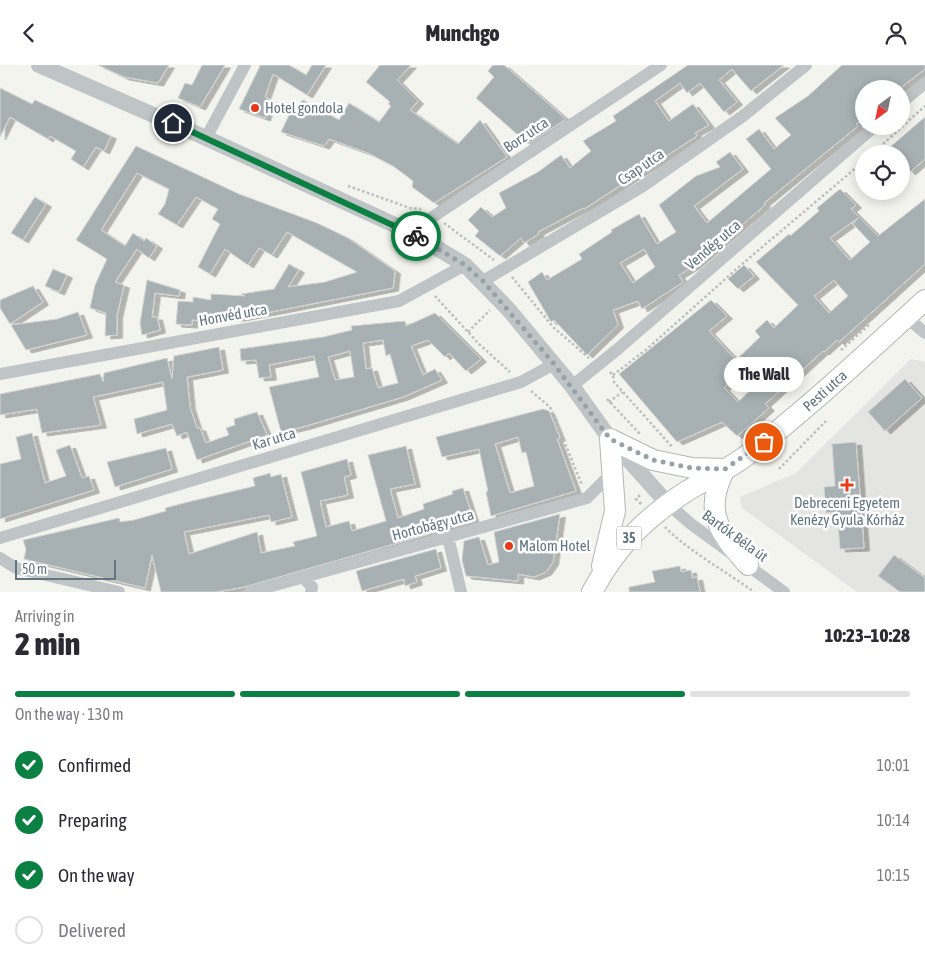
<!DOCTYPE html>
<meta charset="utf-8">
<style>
:root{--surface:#fff;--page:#f7f7f7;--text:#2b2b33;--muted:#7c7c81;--line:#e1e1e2;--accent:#0b8043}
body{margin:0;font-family:"Asap Condensed",sans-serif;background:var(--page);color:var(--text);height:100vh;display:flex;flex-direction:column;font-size:19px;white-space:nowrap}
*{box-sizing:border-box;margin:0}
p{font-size:16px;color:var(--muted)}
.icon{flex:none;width:28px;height:28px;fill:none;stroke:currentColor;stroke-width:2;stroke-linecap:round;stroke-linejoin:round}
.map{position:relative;height:527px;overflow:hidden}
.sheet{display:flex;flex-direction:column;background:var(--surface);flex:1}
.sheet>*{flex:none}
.needle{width:32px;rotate:213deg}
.buttons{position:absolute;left:855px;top:15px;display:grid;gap:10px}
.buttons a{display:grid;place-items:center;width:55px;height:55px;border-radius:50%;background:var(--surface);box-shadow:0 2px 12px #0003;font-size:25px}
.scale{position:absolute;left:15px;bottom:12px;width:101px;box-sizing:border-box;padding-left:5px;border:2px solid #627682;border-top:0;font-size:14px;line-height:18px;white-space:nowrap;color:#627682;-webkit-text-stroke:4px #fff;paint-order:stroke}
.pin{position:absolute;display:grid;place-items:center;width:42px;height:42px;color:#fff;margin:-21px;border:2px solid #fff;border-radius:50%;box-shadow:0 1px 5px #0007}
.courier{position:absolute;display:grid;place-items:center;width:50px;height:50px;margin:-25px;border:4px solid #0b8043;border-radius:50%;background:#fff;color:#222;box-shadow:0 1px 6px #0007}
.bubble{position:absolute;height:35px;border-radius:18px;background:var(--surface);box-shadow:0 2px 12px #0003;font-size:16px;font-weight:800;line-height:35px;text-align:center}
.summary em{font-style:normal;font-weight:800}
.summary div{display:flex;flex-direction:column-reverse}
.summary{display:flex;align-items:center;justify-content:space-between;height:85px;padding:0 15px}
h1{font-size:32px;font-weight:800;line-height:38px}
.bar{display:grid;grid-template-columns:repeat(4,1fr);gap:8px 5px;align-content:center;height:60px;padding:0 15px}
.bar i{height:6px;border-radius:4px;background:var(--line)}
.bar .selected{background:var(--accent)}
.bar p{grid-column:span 4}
ol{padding:0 15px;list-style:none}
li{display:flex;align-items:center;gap:15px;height:55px}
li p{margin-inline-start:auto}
li .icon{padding:5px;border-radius:50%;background:var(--accent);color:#fff;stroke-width:4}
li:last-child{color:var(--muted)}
li i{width:28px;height:28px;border:2px solid var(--line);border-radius:50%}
header{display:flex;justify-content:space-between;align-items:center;height:65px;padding:0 15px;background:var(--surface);font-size:22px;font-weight:800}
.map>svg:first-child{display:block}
</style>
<header><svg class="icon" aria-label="back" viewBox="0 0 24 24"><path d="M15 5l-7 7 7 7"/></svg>Munchgo<svg class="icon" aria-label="person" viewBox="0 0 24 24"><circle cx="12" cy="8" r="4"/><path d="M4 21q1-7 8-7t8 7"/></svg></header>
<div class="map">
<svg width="925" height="527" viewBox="0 0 925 527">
<defs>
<filter id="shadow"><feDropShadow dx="5.5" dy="3" stdDeviation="0" flood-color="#0004"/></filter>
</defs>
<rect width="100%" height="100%" fill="#f4f4ef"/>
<!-- built -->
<path fill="#e4e5e3" d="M911 294 925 297V527H857L742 443 740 432 796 408Z"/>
<!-- building -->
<path fill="#a7b1b4" stroke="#d5d5d2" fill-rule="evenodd" filter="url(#shadow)" d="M98 0H169L158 18 124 12Z
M202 0H225L200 42 178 33 185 18 192 20Z
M259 0H289L306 10 312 0H326L307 30 273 9 265 32 271 35 265 53 239 44 260 1Z
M380 0H411L397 15 418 36 410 45 458 79 480 55 507 92 434 138 412 122 413 116 393 101 368 88 329 74 324 81 281 67 290 48 303 35 339 55 349 38 379 57 391 41 388 39 390 37 366 17Z
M493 0H504L566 54 528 79 476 33 494 12 488 6Z
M688 0H784L751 26 732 4 719 15 737 37 724 47 700 18 687 28 680 18 655 36 669 56 693 39 709 60 695 68 697 71 584 144 583 143 538 167 539 169 524 178 521 173 500 191 475 171 479 166 468 155 481 142 492 152 506 143 499 128 538 107 561 90 570 103 591 86 583 76 616 56 613 51Z
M842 0H925V4L899 24H864V52L856 59 858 61 764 138 765 140 694 201 679 210 683 217 642 244 638 236 613 245 618 260 587 290 554 255 551 257 528 217 542 207 547 215 582 194 579 189 612 167 611 165 639 149 657 179 676 167 659 140 696 111 720 102 716 97 730 87 743 104 694 141 707 158 771 104 746 74 759 64 774 84 791 70 775 53 808 31ZM644 184 655 202 633 218 620 198Z
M0 23 32 39 35 35 111 71 104 86 96 82 83 102 71 94 76 86 50 71 48 74 10 52 0 72Z
M925 52V94L910 107 901 97V89H882Z
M136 81 239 129 317 158 348 173 395 206 393 223 240 253H208L207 256 192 255V260L176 259 178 236 193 237V232L211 235V229L245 231 241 229 274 224 289 199 299 205 288 222 325 217 357 207 287 167 272 190 259 183 248 200 225 184 210 209 198 202 220 159 212 154 218 144 196 132 177 160 158 149 165 139 169 124 137 108 101 165 125 181 133 168 144 176 146 173 157 181 149 193 137 184 115 217 124 220 117 250V270L105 271 106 248 90 243 95 220 107 194 76 175Z
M840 124 856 140 851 144 878 171 925 134V199L839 277 837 275 824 287 823 286 765 339 769 343 737 371 722 357 677 377 619 309 711 235 727 251 709 266 736 295 760 272 755 266 767 255 774 263 798 240 756 197 789 169 790 171 819 146 817 143ZM858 153 853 159 870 177 850 195 830 173ZM834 215 848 231 829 248 814 231ZM743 302 758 318 738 337 724 323Z
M35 132 46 139 23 175 11 168Z
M744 200 754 211 738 224 728 214Z
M53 204 67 210 59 227 45 221Z
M147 215 180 225 179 231 155 228 152 252H157L160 265 142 270 140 258Z
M33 221 43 237 10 259 0 243V235Z
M78 247 87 270 26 285 11 260 57 254Z
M435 248 481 294 466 306 449 288 445 292 428 275 411 281 423 310 435 304 442 315 403 332 306 361 281 367 269 322 319 312 314 291 269 300 271 312 259 313 256 295 241 296 240 284 323 272 352 265 351 261 405 256 406 261ZM383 275 386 291 390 289 398 318 378 323 372 303 366 304 363 278ZM350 286 354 312 335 315 328 292Z
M219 282 223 305 187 312 190 342 197 363H200L206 378 229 370 226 363 235 360 234 354 257 347 267 370 197 395 187 367 177 371 172 359 137 369 134 354 167 345 163 317 93 332 101 360 42 368 37 344 0 350V329L100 309 103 317 104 308 167 293 172 314 174 291Z
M905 314 922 333 885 366 868 347Z
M543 344 549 346 560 373 557 374 576 426 491 451 486 427 488 426 479 384 442 392 436 372ZM518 372 522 388 526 387 534 421 510 428 495 379Z
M32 368 45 418 66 411 56 385 70 380 82 413 89 411 94 425 0 454V399L21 394 16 372Z
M856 377 864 483 840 484 837 447 826 448 824 422 835 421 832 379Z
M406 381 415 419 390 424 398 453 424 444 423 439 453 429 452 426 463 423 474 456 244 522 216 527H161L152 490 145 523 24 494 26 484 23 475 119 453 120 457 134 455 166 446 165 443 188 437 255 421 253 413 270 408 271 412 281 409 292 452 271 457 269 450 184 467 189 489 257 467 261 488 295 481 293 477 317 471 301 407 347 394 351 410 344 412 348 430 320 436 326 462 349 456 352 466 386 456 368 390Z
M166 383 172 404 115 422 107 397Z
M560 449 553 497 546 507 534 512 518 509V516L466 511 462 495 464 476 479 472 488 500 499 497 494 467Z
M436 484 441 503 415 511 417 517 405 521 404 514 362 526 356 506Z
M894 490 925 513V527H900L878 511Z
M680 501 681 507 691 505 692 513 697 512 700 527H629V522L655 517 652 506Z"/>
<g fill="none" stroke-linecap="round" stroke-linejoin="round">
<!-- primary casing -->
<g stroke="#b2b7ba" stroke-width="22">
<path id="primary" d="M610 374 653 395 692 403 725 404
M725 404C702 447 720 468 748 500
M602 501 615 446 610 374
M592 527C616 482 644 454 687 426 708 413 732 403 751 387 812 340 868 287 925 235"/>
</g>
<!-- path -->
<path stroke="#bbbdbf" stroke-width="2.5" stroke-dasharray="2.5 2.5" stroke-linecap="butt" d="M872 89 925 41
M348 121 410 143 421 144
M444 158 494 195
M512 212 553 262 589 293
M435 231 479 279 510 307
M468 267 490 245
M841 285 870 259
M610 307 613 310 614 317 673 383
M613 310 647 284 741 200 864 96
M531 326 550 342 582 420
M607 334 641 370
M609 337 622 327
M779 404 826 356
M641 439 636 434 641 429
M665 462C687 485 727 507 754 527"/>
<!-- minor -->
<path stroke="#bfc4c6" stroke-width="12" d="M901 38 925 18
M206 73 245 0
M410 167 661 0
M483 216 643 121 743 51 806 0
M906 252 925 268
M0 309 399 236 465 200
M572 321 619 283 875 61
M668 439 691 459 784 527
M448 472 461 527
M0 473 521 317 554 299
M0 493 16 503 119 527
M303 512 312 522 311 527
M250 527 587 433 614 406"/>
<!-- tertiary -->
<path stroke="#bfc4c6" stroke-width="16" d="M39 0 206 73 410 167 465 200 509 245 572 321 610 374 668 439"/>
<!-- primary -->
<use href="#primary" stroke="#fff" stroke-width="20"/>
</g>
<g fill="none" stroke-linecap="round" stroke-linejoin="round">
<!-- done -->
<path stroke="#95a2a8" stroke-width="5" stroke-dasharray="0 9" d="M416 171 465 200 483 216 554 299 610 374 653 395 692 403 725 404 764 377"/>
<!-- route -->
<path stroke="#0b8043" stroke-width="6" d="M173 58 416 171"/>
</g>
<!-- markers -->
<g fill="#e83a1b" stroke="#fff" stroke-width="2">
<circle cx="255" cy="43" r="5"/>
<path d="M844.5 412.5h5v5h5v5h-5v5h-5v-5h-5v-5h5z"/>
<circle cx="509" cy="481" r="5"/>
</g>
<g text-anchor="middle" stroke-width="5" stroke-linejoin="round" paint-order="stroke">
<!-- shield labels -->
<rect fill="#fff" stroke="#919fa8" stroke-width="1" x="616.5" y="461.5" width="25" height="23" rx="4"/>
<g font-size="14" font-weight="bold" fill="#627682">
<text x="629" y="478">35</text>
</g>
<!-- poi labels -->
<g font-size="15" fill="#627682" stroke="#fff" text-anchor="start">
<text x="265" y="48">Hotel gondola</text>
<text x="847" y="443" text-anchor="middle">Debreceni Egyetem<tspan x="847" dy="17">Kenézy Gyula Kórház</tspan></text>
<text x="519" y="486">Malom Hotel</text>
</g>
<!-- street labels -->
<g font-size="15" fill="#627682" stroke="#fff">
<text transform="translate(526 70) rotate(-34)" y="5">Borz utca</text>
<text transform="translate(641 102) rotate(-34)" y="5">Csap utca</text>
<text transform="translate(713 180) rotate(-41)" y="5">Vendég utca</text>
<text transform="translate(233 250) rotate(-10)" y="5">Honvéd utca</text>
<text transform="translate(825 326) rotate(-42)" y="5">Pesti utca</text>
<text transform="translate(274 374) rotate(-17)" y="5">Kar utca</text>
<text transform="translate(433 460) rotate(-15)" y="5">Hortobágy utca</text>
<text transform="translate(735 471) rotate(36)" y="5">Bartók Béla út</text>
</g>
</g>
</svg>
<div class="buttons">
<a><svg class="needle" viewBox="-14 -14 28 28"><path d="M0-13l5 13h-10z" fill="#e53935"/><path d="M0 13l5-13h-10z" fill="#7c7c81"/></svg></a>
<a><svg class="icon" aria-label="locate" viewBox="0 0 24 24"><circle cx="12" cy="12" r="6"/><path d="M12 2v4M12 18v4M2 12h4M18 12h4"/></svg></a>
</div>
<div class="scale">50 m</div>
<div class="pin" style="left:764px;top:377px;background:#ea580c"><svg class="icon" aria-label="bag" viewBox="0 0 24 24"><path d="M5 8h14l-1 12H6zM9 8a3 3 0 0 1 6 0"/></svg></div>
<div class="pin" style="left:173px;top:58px;background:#1f2937"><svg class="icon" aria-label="home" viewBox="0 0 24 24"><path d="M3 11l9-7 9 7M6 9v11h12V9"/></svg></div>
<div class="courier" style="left:416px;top:171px"><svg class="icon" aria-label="bike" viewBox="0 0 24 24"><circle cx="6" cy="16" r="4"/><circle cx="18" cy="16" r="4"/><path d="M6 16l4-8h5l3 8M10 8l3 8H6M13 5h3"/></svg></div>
<div class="bubble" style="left:724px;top:292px;width:80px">The Wall</div>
</div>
<section class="sheet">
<div class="summary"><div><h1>2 min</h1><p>Arriving in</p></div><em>10:23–10:28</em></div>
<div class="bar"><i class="selected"></i><i class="selected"></i><i class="selected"></i><i></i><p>On the way · 130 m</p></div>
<ol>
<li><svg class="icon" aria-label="check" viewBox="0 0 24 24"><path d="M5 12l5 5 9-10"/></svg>Confirmed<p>10:01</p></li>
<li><svg class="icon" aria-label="check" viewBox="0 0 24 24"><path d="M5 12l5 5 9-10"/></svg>Preparing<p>10:14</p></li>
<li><svg class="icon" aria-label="check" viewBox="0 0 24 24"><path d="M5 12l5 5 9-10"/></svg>On the way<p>10:15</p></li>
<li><i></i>Delivered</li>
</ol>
</section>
